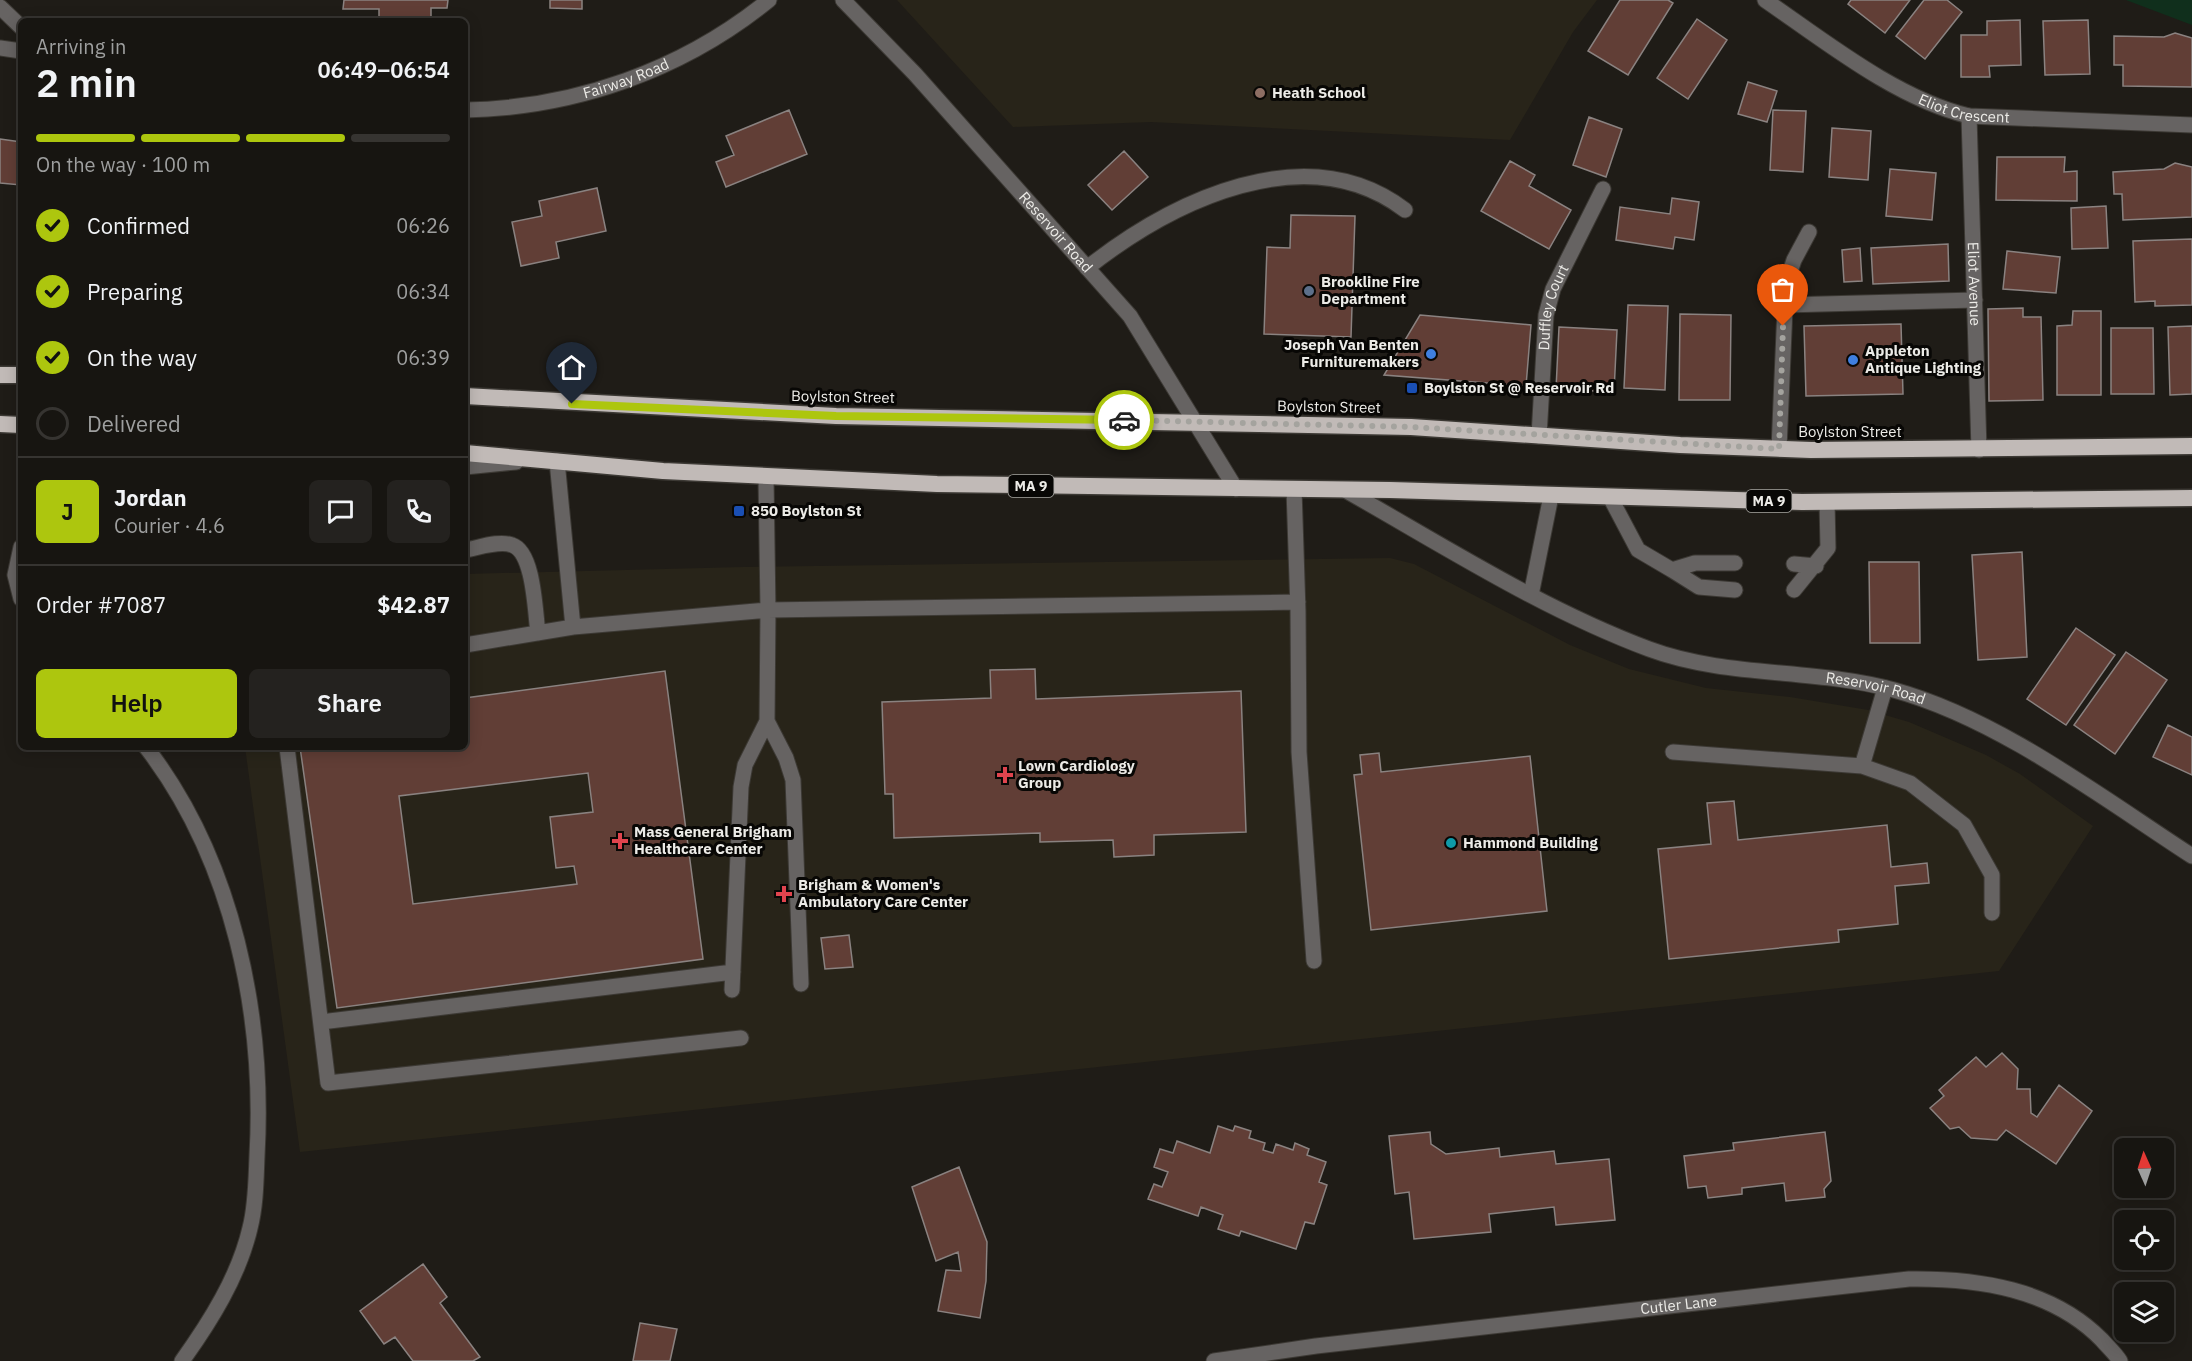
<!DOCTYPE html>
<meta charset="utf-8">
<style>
:root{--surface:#171511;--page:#24221f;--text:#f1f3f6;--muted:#9e9f9f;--line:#363431;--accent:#adc60e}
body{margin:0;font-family:"IBM Plex Sans",sans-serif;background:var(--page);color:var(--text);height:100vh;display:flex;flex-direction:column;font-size:22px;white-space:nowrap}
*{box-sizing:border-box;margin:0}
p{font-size:20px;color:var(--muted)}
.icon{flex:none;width:33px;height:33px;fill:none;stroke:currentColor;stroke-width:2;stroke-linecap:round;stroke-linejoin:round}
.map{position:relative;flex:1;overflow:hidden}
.drawer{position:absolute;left:18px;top:18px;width:450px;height:732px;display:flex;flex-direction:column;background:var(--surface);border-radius:9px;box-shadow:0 3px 15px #0003,0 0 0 2px var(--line)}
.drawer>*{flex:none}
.needle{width:39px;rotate:357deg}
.buttons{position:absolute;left:2114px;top:1138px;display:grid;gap:12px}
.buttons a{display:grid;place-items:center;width:60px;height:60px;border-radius:9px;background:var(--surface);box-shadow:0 3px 15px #0003,0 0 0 2px var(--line);font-size:30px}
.pin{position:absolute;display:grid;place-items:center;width:51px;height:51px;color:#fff;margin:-62px -26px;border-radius:50% 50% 50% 0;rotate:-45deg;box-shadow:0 0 6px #0007}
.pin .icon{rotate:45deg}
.courier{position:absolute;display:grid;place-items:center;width:60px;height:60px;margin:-30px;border:4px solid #adc60e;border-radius:50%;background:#fff;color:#222;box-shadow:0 2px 8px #0007}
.head em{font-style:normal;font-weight:600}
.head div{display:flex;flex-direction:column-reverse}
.head{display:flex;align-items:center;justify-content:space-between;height:102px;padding:0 18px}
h1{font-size:39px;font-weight:600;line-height:45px}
.bar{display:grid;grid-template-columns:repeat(4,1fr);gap:9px 6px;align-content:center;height:72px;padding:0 18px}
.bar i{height:8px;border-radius:4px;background:var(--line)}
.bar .on{background:var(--accent)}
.bar p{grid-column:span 4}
.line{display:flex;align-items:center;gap:15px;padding:0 18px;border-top:2px solid var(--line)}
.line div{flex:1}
.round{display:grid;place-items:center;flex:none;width:63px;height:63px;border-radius:9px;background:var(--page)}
ol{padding:0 18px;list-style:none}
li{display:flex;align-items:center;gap:18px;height:66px}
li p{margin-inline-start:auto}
li .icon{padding:6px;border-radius:50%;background:var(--accent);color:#111;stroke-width:4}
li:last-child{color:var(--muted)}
li i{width:33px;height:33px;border:3px solid var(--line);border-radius:50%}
.button{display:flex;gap:12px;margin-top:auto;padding:12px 18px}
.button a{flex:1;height:69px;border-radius:9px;background:var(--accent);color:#111;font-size:24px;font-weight:600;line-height:69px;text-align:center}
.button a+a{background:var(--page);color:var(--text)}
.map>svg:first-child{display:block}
</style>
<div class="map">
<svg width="2192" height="1361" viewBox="0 0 2192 1361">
<rect width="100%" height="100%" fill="#1f1c17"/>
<!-- built -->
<path fill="#282419" d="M897 0H1597L1573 32 1510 140 1151 122 1013 127Z
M1390 558 1414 564 1570 645 1629 669 1706 688 1790 697 1868 710 1909 722 1986 755 2020 774 2093 826 1999 971 300 1152 245 747H465V574L743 567Z"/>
<!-- green -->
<path fill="#102f1c" d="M2126 0H2192V25Z"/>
<!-- building -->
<path fill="#613e36" stroke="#8a8280" stroke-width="1.5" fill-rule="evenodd" d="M344 0H448L447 8H431V21H379V9H343Z
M550 0H582V9L550 8Z
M1620 0H1668L1673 3 1628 75 1588 51Z
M1851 0H1910L1885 33 1848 4Z
M1924 0H1947L1962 12 1925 59 1896 36Z
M1697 19 1727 40 1688 99 1657 78Z
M2020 20 2021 65 1989 66 1990 77H1961V35H1987V21Z
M2088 20 2090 74 2045 75 2043 21Z
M2175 33 2192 38V87L2123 86V65H2114V36L2164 37Z
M1748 82 1777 91 1767 122 1738 114Z
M789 110 807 154 726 187 716 162 734 155 726 136Z
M1773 110 1806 111 1803 172 1770 170Z
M1589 117 1622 129 1606 177 1573 165Z
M1832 128 1871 131 1868 180 1829 177Z
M0 139 21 142V185L0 183Z
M1124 151 1148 177 1112 210 1088 185Z
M1997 157H2065L2064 172 2077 171V201L1996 200Z
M1510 161 1535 175 1529 186 1571 210 1549 249 1481 211Z
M2175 163 2192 167V217L2123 220 2122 194H2114L2113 172 2164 169Z
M1890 169 1936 173 1932 220 1886 216Z
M597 188 606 231 556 242 559 258 521 266 512 222 542 216 539 201Z
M1672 198 1699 202 1694 240 1675 237 1673 249 1616 240 1620 207 1670 214Z
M2106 206 2108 248 2072 249 2071 208Z
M1291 215 1355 216 1351 337 1264 334 1267 247 1290 248Z
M2192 239V305L2155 306V301L2135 302 2133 241Z
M1948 244 1949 281 1873 284 1871 248Z
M1860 248 1862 281 1844 282 1842 250Z
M2007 251 2060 257 2056 293 2003 289Z
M1628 305 1668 306 1665 390 1624 388Z
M2023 308V317H2041L2043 400 1989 401 1988 309Z
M2073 311H2101V395H2057V326L2072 325Z
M1680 314 1731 315 1730 400H1679Z
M1420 315 1531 325 1526 386 1384 375Z
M1901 324 1903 394 1806 396 1804 326Z
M2192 326V394L2170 395 2168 327Z
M1559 327 1617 330 1614 392 1556 389Z
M2111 328H2153L2154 394H2111Z
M2022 552 2027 657 1978 660 1972 555Z
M1869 562H1919L1920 643H1870Z
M2076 628 2115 655 2066 725 2027 699Z
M2126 652 2167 680 2115 754 2074 725Z
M1035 669 1036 699 1241 691 1246 832 1154 835V855L1114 857 1113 840 1040 842V833L894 838 893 794H885L882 702 991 698 990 670Z
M665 671 703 959 337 1008 300 747H465V698ZM588 773 593 812 550 817 556 868 574 866 577 884 413 904 399 796Z
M2168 725 2192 737V775L2153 757Z
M1379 753 1381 772 1530 756 1547 911 1371 930 1354 775 1362 774 1360 755Z
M1734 801 1738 840 1887 825 1891 867 1927 863 1929 883 1895 886 1898 924 1838 930 1839 942 1669 959 1658 849 1711 844 1707 803Z
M849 935 853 967 825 969 821 938Z
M2002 1053 2018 1069 2017 1089H2030L2031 1113 2037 1117 2059 1085 2092 1111 2056 1164 2006 1130 1997 1140 1971 1138 1959 1127 1950 1129 1930 1108 1944 1096 1939 1090 1976 1057 1986 1067Z
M1218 1126 1233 1131 1235 1126 1251 1131 1249 1138 1265 1143 1263 1150 1273 1153 1276 1144 1293 1150 1295 1143 1309 1149 1307 1155 1326 1162 1319 1182 1327 1185 1314 1224 1305 1222 1296 1249 1241 1231 1239 1236 1218 1229 1223 1215 1201 1207 1198 1216 1148 1199 1154 1184 1162 1187 1168 1172 1154 1167 1160 1149 1173 1153 1177 1141 1210 1153Z
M1430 1132 1431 1144 1446 1154 1499 1148 1500 1157 1554 1151 1556 1164 1609 1159 1615 1220 1556 1225 1554 1207 1489 1214 1491 1232 1414 1239 1409 1192 1395 1194 1389 1136Z
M1825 1132 1831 1181 1824 1189 1825 1197 1786 1201 1784 1183 1742 1188V1194L1708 1198 1706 1186 1688 1188 1684 1156 1734 1150 1733 1143Z
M959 1167 987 1242 986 1281 980 1318 938 1311 946 1270 961 1271 958 1252 936 1261 912 1187Z
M423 1264 447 1297 440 1303 480 1357 473 1361H413L395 1337 384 1344 360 1311Z
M640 1323 677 1329 670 1361H633Z"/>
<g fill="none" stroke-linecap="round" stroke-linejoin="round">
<!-- service casing -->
<g stroke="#3c3934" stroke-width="17">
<path id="service" d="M1087 268C1172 201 1306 135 1405 210
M1784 305 1975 300
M1779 449 1786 284 1794 260 1809 232
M557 461 573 627
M465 467 516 462
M1294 489 1298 611 1299 752 1314 961
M1610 497 1638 550 1672 570 1695 563H1735
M21 547 15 575 21 599
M465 550C478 548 499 540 512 545 534 552 535 612 538 633
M1794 564 1816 566
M1672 570 1699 587 1735 590
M1794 590 1828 548 1827 502
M465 645 573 627 768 610 766 478
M767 721 786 758 793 780 801 984
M146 747C233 860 265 1015 257 1156 256 1179 256 1205 250 1228 239 1276 210 1322 182 1361
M287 747 328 1083 741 1038
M1673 752 1862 766 1885 688
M1862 766 1910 783 1964 825 1992 875V913
M732 990 741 787 745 765 767 721 768 610 1298 602
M321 1022 733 972"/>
</g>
<!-- minor casing -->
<g stroke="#3c3934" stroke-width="17">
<g id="minor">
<path id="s1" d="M1765 0C1826 42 1897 99 1969 116L2192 125"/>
<path d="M0 7 21 27"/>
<path d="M0 48 21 51"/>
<path id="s2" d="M465 110C575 108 683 70 769 0"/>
<path id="s3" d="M1969 116 1979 450"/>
<path id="s4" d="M1539 436 1546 315 1553 289 1603 189"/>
<path id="s5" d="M1345 490C1444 546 1542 609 1649 649 1727 678 1814 668 1894 690 1999 719 2101 797 2192 856"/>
<path d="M1531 595 1551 496"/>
<path id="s6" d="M1214 1361 1316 1346 1909 1279C1978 1278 2052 1289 2102 1340 2108 1347 2115 1353 2120 1361"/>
</g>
</g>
<!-- tertiary casing -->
<g stroke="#3c3934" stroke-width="17">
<g id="tertiary">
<path id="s7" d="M843 0 915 74 1130 316 1236 489"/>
</g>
</g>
<!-- trunk casing -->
<g stroke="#3c3934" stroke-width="19">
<path id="trunk" d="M0 375H21
M465 396 836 416 1411 427 1680 445 1811 450 2192 446
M0 424 21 425
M465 453 663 471 937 484 1390 490 1802 502 2192 498"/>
</g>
<!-- service -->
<use href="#service" stroke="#666362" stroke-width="15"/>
<!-- minor -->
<use href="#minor" stroke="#666362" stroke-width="15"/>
<!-- tertiary -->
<use href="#tertiary" stroke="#666362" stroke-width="15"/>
<!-- trunk -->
<use href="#trunk" stroke="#c1bab7" stroke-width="16"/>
</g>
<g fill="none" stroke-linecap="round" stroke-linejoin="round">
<!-- done -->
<path stroke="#a4a39e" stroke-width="6" stroke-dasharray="0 10.8" d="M1124 420 1411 427 1779 449 1783 326"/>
<!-- route -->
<path stroke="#adc60e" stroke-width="8" d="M572 404 836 416 1124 420"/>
</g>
<!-- markers -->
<circle fill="#8d6e63" stroke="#080705" stroke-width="2" cx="1260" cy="93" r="6"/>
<circle fill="#5c6f8a" stroke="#080705" stroke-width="2" cx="1309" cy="291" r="6"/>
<g fill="#3f7fe0" stroke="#080705" stroke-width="2">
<circle cx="1431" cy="354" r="6"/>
<circle cx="1853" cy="360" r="6"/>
</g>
<g fill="#1a4fb4" stroke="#080705" stroke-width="2">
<rect x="1406" y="382" width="12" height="12" rx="3"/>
<rect x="733" y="505" width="12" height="12" rx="3"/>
</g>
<g fill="#e0444e" stroke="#080705" stroke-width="2">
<path d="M1002 766h6v6h6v6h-6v6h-6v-6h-6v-6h6z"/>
<path d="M617 832h6v6h6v6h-6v6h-6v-6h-6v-6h6z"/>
<path d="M781 885h6v6h6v6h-6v6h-6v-6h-6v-6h6z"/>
</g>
<circle fill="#0f9aa8" stroke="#080705" stroke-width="2" cx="1451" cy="843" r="6"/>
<g text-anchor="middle" stroke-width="6" stroke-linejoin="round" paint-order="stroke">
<!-- shield labels -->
<g fill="#080705" stroke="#a8a7a3" stroke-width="1.5">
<rect x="1008.5" y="475" width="45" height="22" rx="4.5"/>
<rect x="1746.5" y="490" width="45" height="22" rx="4.5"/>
</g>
<g font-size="14" font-weight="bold" fill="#ecebe7">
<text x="1031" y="491">MA 9</text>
<text x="1769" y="506">MA 9</text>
</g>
<!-- street labels -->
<g font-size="15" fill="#ecebe7" stroke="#080705">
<text dy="5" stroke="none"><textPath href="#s2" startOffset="165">Fairway Road</textPath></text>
<text dy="5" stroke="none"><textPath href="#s1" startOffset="230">Eliot Crescent</textPath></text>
<text dy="5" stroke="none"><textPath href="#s7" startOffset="315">Reservoir Road</textPath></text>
<text dy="5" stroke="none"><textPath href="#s3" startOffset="168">Eliot Avenue</textPath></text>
<text dy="5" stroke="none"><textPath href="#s4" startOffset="130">Duffley Court</textPath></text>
<text transform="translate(843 397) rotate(1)" y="5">Boylston Street</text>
<text transform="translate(1329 407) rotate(1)" y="5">Boylston Street</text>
<text x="1850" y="437">Boylston Street</text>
<text dy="5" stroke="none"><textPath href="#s5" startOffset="574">Reservoir Road</textPath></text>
<text dy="5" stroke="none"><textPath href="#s6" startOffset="468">Cutler Lane</textPath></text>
</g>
<!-- poi labels -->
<g font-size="15" font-weight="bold" fill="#ecebe7" stroke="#080705" text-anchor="start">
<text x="1272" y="98">Heath School</text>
<text x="1321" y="287">Brookline Fire<tspan x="1321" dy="17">Department</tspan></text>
<text x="1419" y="350" text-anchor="end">Joseph Van Benten<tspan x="1419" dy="17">Furnituremakers</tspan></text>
<text x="1865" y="356">Appleton<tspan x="1865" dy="17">Antique Lighting</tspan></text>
<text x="1424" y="393">Boylston St @ Reservoir Rd</text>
<text x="751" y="516">850 Boylston St</text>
<text x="1018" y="771">Lown Cardiology<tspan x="1018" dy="17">Group</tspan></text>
<text x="634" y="837">Mass General Brigham<tspan x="634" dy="17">Healthcare Center</tspan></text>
<text x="1463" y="848">Hammond Building</text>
<text x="798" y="890">Brigham &amp; Women's<tspan x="798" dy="17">Ambulatory Care Center</tspan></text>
</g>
</g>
</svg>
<div class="buttons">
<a><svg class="needle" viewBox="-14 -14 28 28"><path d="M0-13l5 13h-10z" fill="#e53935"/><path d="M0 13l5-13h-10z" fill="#9e9f9f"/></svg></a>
<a><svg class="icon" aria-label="locate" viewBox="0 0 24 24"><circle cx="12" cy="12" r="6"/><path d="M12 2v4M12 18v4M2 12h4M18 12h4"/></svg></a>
<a><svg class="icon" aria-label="layers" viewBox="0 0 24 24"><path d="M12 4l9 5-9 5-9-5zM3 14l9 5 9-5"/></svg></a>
</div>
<div class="pin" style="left:1783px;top:326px;background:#ea580c"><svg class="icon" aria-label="bag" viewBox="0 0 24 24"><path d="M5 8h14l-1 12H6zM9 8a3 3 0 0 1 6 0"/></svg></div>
<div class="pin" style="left:572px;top:404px;background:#1f2937"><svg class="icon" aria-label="home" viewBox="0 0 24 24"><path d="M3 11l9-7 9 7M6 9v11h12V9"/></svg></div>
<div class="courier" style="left:1124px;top:420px"><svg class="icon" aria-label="car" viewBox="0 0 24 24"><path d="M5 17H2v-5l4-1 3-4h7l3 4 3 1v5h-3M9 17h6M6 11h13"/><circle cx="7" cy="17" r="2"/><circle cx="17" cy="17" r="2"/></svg></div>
<section class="drawer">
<div class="head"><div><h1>2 min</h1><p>Arriving in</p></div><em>06:49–06:54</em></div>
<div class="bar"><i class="on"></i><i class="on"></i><i class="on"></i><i></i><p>On the way · 100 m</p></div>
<ol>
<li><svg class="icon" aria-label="check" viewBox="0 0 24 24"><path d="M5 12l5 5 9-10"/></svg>Confirmed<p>06:26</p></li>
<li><svg class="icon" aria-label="check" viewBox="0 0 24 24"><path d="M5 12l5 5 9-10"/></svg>Preparing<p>06:34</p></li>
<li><svg class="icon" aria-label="check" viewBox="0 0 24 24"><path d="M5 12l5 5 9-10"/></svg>On the way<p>06:39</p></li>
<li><i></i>Delivered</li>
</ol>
<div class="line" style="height:108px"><b class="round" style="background:var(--accent);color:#111">J</b><div><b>Jordan</b><p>Courier · 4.6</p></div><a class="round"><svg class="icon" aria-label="chat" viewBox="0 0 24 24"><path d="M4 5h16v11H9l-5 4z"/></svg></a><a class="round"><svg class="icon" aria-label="phone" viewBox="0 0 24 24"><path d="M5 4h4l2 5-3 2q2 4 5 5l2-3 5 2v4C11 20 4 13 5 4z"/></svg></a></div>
<div class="line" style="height:78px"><div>Order #7087</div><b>$42.87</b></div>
<div class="button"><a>Help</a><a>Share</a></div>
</section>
</div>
